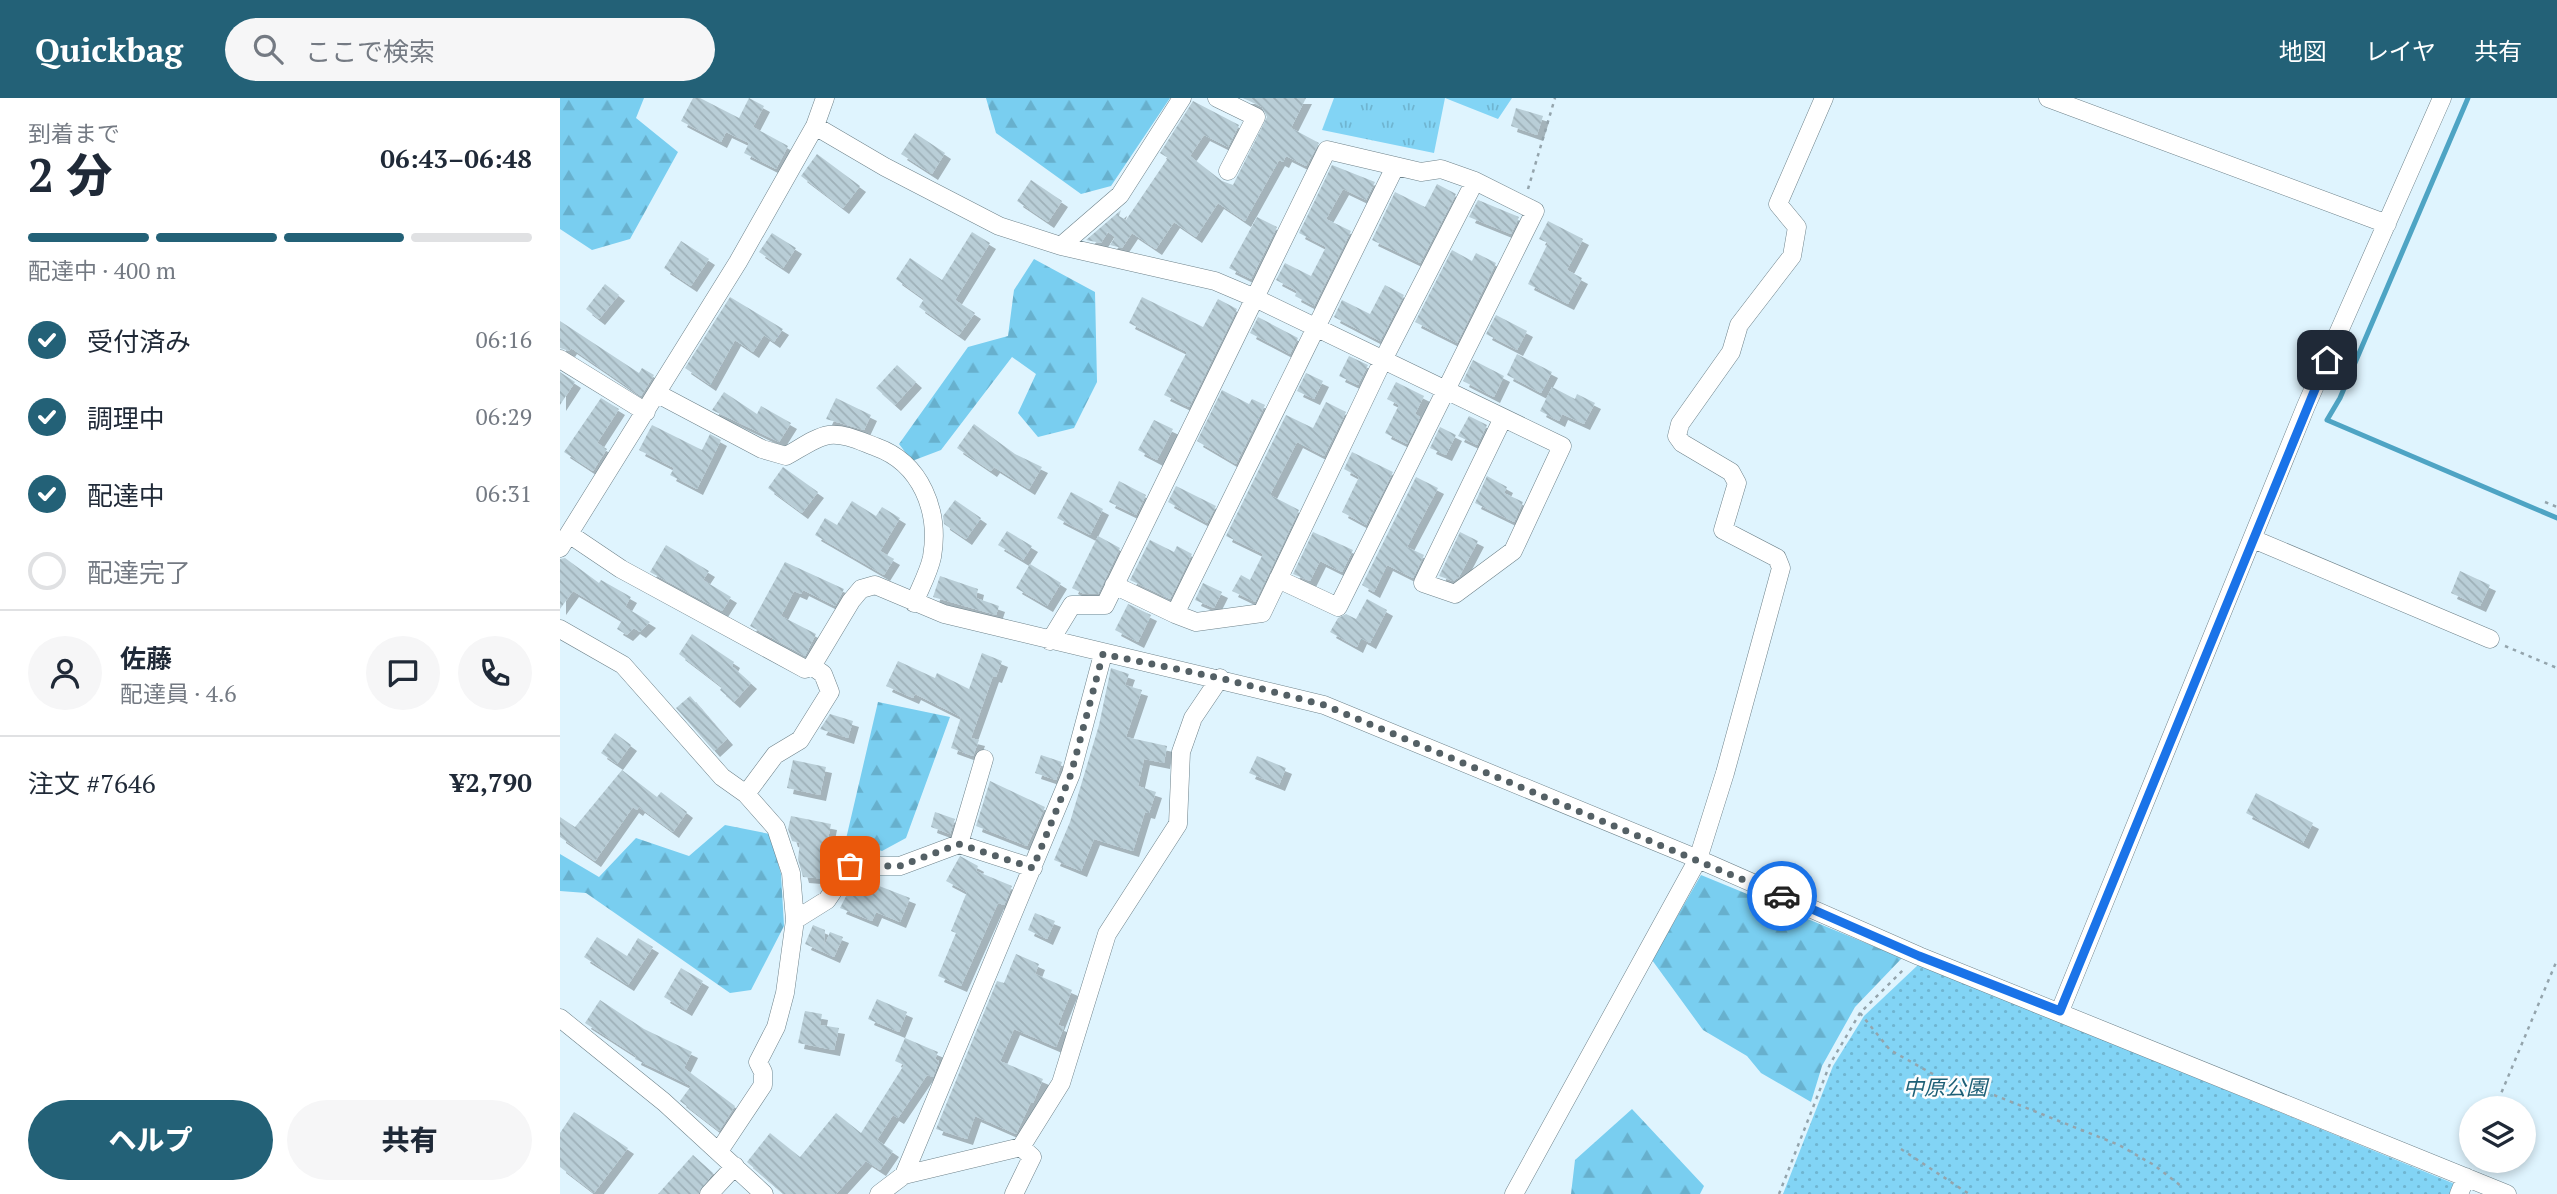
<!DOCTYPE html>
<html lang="ja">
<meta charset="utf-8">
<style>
:root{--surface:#fff;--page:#f6f6f7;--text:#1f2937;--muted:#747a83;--line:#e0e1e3;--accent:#236177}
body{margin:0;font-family:"PT Serif","Noto Sans JP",serif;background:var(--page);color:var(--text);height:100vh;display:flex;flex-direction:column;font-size:26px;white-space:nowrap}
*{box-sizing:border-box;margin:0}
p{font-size:23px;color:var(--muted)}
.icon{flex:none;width:38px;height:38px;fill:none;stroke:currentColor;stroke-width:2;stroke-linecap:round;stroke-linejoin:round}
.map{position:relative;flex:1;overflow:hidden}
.details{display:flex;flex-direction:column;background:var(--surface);width:560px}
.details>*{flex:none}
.buttons{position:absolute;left:1899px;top:998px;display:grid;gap:14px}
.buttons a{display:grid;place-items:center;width:77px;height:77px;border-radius:50%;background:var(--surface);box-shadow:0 4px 10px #0003;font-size:35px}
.pin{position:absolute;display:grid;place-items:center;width:60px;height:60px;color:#fff;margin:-30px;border-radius:14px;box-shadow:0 4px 10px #0006}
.courier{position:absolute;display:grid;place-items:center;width:70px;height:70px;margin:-35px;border:5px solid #1a73e8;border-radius:50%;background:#fff;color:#222;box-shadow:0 2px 9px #0007}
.overview em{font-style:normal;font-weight:800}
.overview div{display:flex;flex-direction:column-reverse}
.overview{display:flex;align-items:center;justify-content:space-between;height:119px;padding:0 28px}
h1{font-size:46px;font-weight:800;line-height:52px}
.bar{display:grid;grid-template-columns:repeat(4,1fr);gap:10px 7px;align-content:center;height:84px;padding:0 28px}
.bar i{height:9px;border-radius:5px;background:var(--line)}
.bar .current{background:var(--accent)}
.bar p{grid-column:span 4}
.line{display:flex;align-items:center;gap:18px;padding:0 28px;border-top:2px solid var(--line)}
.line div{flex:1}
.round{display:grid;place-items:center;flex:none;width:74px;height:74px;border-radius:37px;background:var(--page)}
ol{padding:0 28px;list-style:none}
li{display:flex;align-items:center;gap:21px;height:77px}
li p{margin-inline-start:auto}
li .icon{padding:7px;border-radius:50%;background:var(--accent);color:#fff;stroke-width:4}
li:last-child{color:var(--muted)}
li i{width:38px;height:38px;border:4px solid var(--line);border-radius:50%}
.cta{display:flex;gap:14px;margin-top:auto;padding:14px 28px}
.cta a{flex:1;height:80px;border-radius:42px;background:var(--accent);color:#fff;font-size:28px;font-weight:800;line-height:80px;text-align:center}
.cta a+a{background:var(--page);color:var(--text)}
header{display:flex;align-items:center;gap:42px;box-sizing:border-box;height:98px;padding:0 35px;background:var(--accent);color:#fff}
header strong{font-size:33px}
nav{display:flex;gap:38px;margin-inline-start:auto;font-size:24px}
.search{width:490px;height:63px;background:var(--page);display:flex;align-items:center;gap:18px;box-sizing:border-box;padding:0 24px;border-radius:38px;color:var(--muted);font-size:26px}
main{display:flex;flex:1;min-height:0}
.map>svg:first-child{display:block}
</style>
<header>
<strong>Quickbag</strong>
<div class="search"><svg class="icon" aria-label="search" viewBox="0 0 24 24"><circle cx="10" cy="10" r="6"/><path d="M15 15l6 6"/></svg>ここで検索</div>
<nav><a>地図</a><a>レイヤ</a><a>共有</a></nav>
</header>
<main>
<section class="details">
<div class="overview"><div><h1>2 分</h1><p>到着まで</p></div><em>06:43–06:48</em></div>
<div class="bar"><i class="current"></i><i class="current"></i><i class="current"></i><i></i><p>配達中 · 400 m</p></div>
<ol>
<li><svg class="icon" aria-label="check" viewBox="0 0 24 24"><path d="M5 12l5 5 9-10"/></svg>受付済み<p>06:16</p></li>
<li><svg class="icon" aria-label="check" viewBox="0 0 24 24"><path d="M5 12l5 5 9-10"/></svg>調理中<p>06:29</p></li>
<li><svg class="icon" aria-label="check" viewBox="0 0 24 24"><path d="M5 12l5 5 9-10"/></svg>配達中<p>06:31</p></li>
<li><i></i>配達完了</li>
</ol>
<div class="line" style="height:126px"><a class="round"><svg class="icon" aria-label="person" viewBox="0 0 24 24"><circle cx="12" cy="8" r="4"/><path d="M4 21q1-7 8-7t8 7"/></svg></a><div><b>佐藤</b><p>配達員 · 4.6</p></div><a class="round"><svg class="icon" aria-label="chat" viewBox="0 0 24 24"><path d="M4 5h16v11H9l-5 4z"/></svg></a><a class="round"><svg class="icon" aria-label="phone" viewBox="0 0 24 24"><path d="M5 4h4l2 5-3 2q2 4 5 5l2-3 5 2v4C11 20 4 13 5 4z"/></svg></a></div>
<div class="line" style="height:91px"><div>注文 #7646</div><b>¥2,790</b></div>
<div class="cta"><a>ヘルプ</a><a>共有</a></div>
</section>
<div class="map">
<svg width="1997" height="1096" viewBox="0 0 1997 1096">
<defs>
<pattern id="grass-tufts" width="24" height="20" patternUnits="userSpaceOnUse" patternTransform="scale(1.75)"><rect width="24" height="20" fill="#82d4f5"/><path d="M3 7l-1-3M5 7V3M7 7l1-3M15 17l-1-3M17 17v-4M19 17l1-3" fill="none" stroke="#6fb5d1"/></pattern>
<pattern id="forest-firs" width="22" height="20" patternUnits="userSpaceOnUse" patternTransform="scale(1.75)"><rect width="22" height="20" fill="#79cef0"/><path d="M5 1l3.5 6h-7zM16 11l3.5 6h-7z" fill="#67b0cd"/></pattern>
<pattern id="park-dots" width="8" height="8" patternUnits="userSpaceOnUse" patternTransform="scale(1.75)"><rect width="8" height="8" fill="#82d4f5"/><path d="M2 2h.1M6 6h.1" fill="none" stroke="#6fb5d1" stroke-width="1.8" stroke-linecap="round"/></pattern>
<pattern id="building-back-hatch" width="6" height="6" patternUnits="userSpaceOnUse" patternTransform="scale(1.75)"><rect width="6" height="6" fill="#b9ced7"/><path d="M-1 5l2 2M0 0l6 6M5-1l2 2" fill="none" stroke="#9eb0b8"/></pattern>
<filter id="shadow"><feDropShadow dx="6" dy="6" stdDeviation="0" flood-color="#0004"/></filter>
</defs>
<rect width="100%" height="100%" fill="#dff4fe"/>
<!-- grass -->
<path fill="url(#grass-tufts)" d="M774 0H885L874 55 762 32Z
M885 0H952L938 21Z"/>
<!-- forest -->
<path fill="url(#forest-firs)" d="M0 0H84L76 20 118 54 70 141 32 152 0 131Z
M426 0H610L551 88 521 96 436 35Z
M474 161 535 194 537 284 514 330 478 339 458 315 476 276 452 259 381 352 352 363 339 346 408 249 448 238 454 192Z
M318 604 390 619 346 740 322 753 286 741Z
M165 727 210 736 221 776 224 828 191 892 170 895 26 795 0 793V756L39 779 76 740 129 758Z
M1141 777 1342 860 1295 909 1262 968 1251 1004 1201 975 1187 958 1143 932 1092 862Z
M1072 1011 1144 1088 1140 1096H1011L1015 1062Z"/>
<!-- park -->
<path fill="url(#park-dots)" d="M1359 866 1907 1091 1905 1096H1223L1273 968 1304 918Z"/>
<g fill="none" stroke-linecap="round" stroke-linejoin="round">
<!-- stream -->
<path stroke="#4ea4c4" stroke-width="5" d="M1908 0 1780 300 1767 322 1997 420"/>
</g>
<!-- building -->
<path fill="url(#building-back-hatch)" filter="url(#shadow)" d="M133 0H140L179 20 189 0 204 8 193 29 228 48 216 71 184 55 189 45 166 34 161 44 121 23Z
M683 0H746L731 30 759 45 746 68 726 58 723 64 719 62 685 123 658 105 636 139 614 124 596 151 572 135 562 150 550 147 555 139 548 134 541 145 526 142 561 112 559 118 566 122 608 60 600 55 633 3 679 27 668 49 644 37 630 58 662 83 673 87 707 19 702 9Z
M956 10 983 18 977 37 951 28Z
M355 35 385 55 372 76 341 56Z
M257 56 300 88 283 110 241 78Z
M772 67 815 84 806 102 783 91 766 121 791 133 754 208 735 198 737 193 716 182 725 165 751 178 766 149 739 135Z
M471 82 502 103 488 124 457 103Z
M877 86 896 96 860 165 812 142 835 94 865 109Z
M918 102 959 119 951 136 909 119Z
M697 119 717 129 691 181 669 170Z
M988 123 1023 141 1007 172 1022 180 1008 206 968 186 988 145 979 141Z
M412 134 430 145 395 202 415 215 399 237 359 209 364 201 336 181 350 160 382 182Z
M212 135 236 150 223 170 199 154Z
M121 143 149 161 131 188 104 170Z
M892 152 912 163 916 155 936 165 897 245 855 224Z
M45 186 59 197 39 221 26 211Z
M825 187 844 197 820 243 774 219 782 202 810 216Z
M170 199 223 231 214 244 204 237 193 254 175 242 150 287 125 270Z
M582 199 643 229 658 201 677 211 629 309 604 297 627 254 569 225Z
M936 217 967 233 957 252 926 236Z
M698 219 738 240 730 256 690 235Z
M0 223 79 275 82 270 94 277 81 298 11 250 9 253 0 250Z
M957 256 992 274 981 295 947 277Z
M789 258 808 267 798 287 779 278Z
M913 262 944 278 934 299 903 283Z
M337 267 356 284 335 307 316 290Z
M0 274 15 284 0 307Z
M746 275 763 283 754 301 737 293Z
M836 284 864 298 855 316 860 319 847 346 825 335 839 307 827 301Z
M992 289 1015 301 1017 296 1035 305 1024 326 1002 316 999 323 980 313Z
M662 292 689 306 692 301 705 307 676 366 637 343Z
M164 294 197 316 201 308 231 325 219 344 152 312Z
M41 300 59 311 37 345 47 351 33 373 4 354Z
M276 300 311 317 304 332 266 321Z
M766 304 786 314 764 358 737 344 710 397 739 412 695 504 672 493 681 477 690 482 703 456 666 438 726 317 753 330Z
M909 318 927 327 917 347 898 338Z
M594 322 613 331 597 362 578 352Z
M414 326 455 356 482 369 469 391 434 369 431 373 397 350Z
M92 327 142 352 150 336 161 342 137 391 110 377 114 370 79 352Z
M880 329 896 337 886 357 870 350Z
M792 354 833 374 806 427 782 414 799 379 784 371Z
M223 369 258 394 242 415 208 390Z
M927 378 947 389 944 395 963 404 954 424 915 405Z
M856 379 878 390 847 449 864 457 853 480 827 467 814 494 802 487Z
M559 383 586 397 576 417 549 404Z
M616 388 656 408 647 425 608 404Z
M511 394 543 411 530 437 497 420Z
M395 402 421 420 406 441 384 426 383 418Z
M292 403 316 418 322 409 340 420 320 453 334 461 324 477 255 437 265 420 277 427Z
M447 433 472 448 463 462 438 447Z
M753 434 793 452 782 474 760 463 750 483 733 476Z
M900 434 918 443 899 479 893 483 879 478Z
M538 438 560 450 538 496H524L512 490Z
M590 442 614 454 617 448 632 456 610 501 570 482Z
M106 447 149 473 143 482 171 499 162 513 90 474Z
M5 460 39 485 41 482 71 499 65 509 90 524 80 534 74 530 67 537 57 531 62 522 13 493 0 511V461Z
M225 464 284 491 275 508 243 492 241 496 234 493 221 518 256 536 245 558 190 528Z
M470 466 501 485 487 508 456 490Z
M1900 473 1930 487 1920 508 1891 495Z
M380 478 418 491 416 500 439 508 436 517 373 499Z
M643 485 662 494 654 510 635 502Z
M807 501 827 512 810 545 801 540 797 549 770 534 778 520 786 516 796 521Z
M568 506 591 517 578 544 555 532Z
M132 536 174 564 172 568 191 585 174 604 160 592 162 589 119 556Z
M422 555 442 563 436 579 433 578 411 640 419 642 413 658 391 650 401 619 355 596 353 600 326 588 338 563 375 580 377 575 409 591Z
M551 570 569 576 565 587 582 592 566 639 607 648 604 665 584 661 578 688 596 694 589 715 585 714 573 753 534 741 521 773 494 762 510 724 539 627Z
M130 598 167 641 154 653 116 610Z
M270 616 293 623 288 640 260 631Z
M55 635 71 647 57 666 41 655Z
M481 657 502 664 496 682 475 675Z
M697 658 726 670 719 687 689 675Z
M233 662 266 669 260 697 227 690Z
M62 672 97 699 101 694 127 714 113 734 79 709 77 712 73 709 35 763 0 739V719L15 729Z
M430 683 485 709 467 748 416 728Z
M1696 695 1753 725 1743 745 1686 715Z
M375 714 395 721 390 736 371 729Z
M231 718 271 726 264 761 270 762 268 781 243 779 238 761 240 745 232 743 228 731Z
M400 758 418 768 416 773 452 788 444 807 438 805 401 888 378 878 396 835 391 833 407 794 386 783Z
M296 779 350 800 340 824 316 814 312 823 280 810Z
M475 815 495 823 487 841 468 832Z
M253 827 265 832 264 849 270 834 283 839 274 859 245 846Z
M37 839 67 858 78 840 93 849 68 887 24 859Z
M456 856 479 866 475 876 512 892 498 927 504 929 496 949 454 931 440 963 483 981 473 1005 471 1004 456 1036 415 1018 407 1041 376 1031 437 883 444 885Z
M121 870 143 883 126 912 104 899Z
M317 901 347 914 339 934 308 921Z
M40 902 84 931 132 954 124 970 175 1008 159 1033 120 1003 131 988 75 961 76 958 25 925Z
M245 913 262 916 260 927 279 930 274 952 238 945Z
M345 940 378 954 375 961 379 963 373 979 367 977 338 1020 333 1017 317 1042 333 1053 320 1072 306 1063 276 1096H224L187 1064 210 1035 240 1059 276 1015 301 1035 344 967 335 963Z
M14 1014 68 1050 34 1095 0 1069V1035Z
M133 1057 153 1075 138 1096H98Z"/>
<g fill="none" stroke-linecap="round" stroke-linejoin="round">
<!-- minor casing -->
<g stroke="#6e828a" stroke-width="19">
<path id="minor" d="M657 0 696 19 668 73
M1488 0 1827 126
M255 28 325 69 439 128 501 148 655 183 695 200 1002 348 953 453 895 496 863 485 943 320
M501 148 560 97 622 0
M0 261 86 314
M98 296 202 351 226 358C238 352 255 339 269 337 285 335 302 344 316 349 361 365 380 413 372 459 369 474 360 490 354 505
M9 436 61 471 245 571 252 568 291 503 301 491 315 487 384 516 764 607 1138 761 1359 858 1947 1096
M1693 441 1930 541
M0 450 178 164 255 28 265 0
M554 487 615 516 835 69
M615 516 636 524 702 515 823 262 915 83
M0 531 63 567 162 679 186 696 216 730 231 775 235 822 225 895 216 929 198 964 203 974V987L159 1053
M490 543 512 507H545L767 52 861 74 881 71 915 83 975 113 778 509 718 481
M186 696 215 657 240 642 270 594 263 576 252 568
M399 746 424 661
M235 822 267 802 290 768H340L399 746 473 770
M1500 913 1746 308 1882 0
M0 920 104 1004 204 1096
M461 1049 501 985 547 836 618 726 621 654 633 620 660 580
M344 1077 461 1049 472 1059 454 1096
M149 1096 175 1068
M319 1096 344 1077 511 676 543 556
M954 1096 1138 761 1165 675 1221 470 1217 460 1163 432 1177 385 1171 374 1122 345 1117 338 1120 326 1171 254 1179 227 1232 158 1237 129 1218 106 1264 0
M1899 1096 1906 1079"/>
</g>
<!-- path -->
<path stroke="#94a4ac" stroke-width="2.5" stroke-dasharray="3.5 5" stroke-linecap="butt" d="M968 91 995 0
M1985 404 1997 409
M1945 548 1997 570
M1300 915 1330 952 1378 979 1434 997 1559 1047 1594 1067 1621 1088
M1935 1010 1997 862
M1341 1051 1409 1096
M1219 1096 1270 966 1300 915 1345 870"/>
<!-- minor -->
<use href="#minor" stroke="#fff" stroke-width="18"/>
</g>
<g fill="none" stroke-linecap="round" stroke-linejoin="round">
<!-- done -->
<path stroke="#546065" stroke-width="7" stroke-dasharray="0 12.6" d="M290 768H340L399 746 473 770 511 676 543 556 660 580 764 607 1222 798"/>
<!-- route -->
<path stroke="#1a73e8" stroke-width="9" d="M1222 798 1359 858 1500 913 1767 262"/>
</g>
<g text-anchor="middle" stroke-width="5" stroke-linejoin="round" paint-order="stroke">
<!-- park labels -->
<g font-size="21" font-style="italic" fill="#1c5f76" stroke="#fdfdfd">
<text x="1385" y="997">中原公園</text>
</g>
</g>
</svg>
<div class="buttons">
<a><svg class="icon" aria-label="layers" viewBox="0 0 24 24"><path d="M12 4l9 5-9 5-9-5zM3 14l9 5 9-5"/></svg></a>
</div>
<div class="pin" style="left:290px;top:768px;background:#ea580c"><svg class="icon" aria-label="bag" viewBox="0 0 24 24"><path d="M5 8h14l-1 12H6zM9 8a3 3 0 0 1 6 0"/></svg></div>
<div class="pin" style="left:1767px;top:262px;background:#1f2937"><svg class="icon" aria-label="home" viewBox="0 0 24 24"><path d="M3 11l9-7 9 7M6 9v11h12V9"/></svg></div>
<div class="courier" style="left:1222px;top:798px"><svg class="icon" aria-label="car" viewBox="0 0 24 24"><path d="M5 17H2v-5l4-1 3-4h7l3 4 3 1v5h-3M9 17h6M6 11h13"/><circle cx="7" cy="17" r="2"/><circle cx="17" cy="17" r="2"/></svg></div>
</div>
</main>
